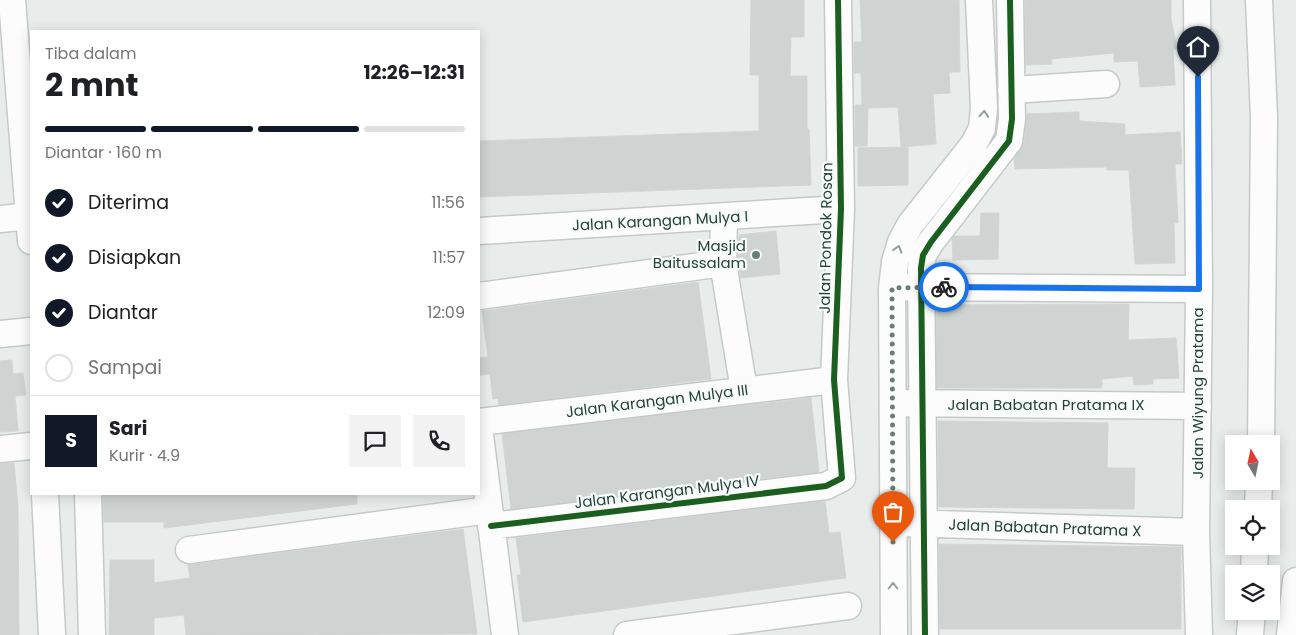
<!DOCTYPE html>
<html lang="id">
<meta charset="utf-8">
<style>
:root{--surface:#fff;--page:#f2f2f2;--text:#202124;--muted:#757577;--line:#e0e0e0;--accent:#111827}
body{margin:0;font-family:Poppins,sans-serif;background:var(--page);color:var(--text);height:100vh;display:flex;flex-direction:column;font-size:19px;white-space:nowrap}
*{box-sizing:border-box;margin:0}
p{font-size:16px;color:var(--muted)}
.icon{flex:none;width:28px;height:28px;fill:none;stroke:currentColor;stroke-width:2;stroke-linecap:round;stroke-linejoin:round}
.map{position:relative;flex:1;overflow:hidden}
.drawer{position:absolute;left:30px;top:30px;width:450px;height:465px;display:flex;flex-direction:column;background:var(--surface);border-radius:0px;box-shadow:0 2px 12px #0003}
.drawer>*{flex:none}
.needle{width:32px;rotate:351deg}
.controls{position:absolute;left:1225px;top:435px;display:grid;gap:10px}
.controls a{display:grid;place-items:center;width:55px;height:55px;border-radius:0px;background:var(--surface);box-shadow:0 2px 12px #0003;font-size:25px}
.pin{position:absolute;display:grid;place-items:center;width:42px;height:42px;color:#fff;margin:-51px -21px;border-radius:50% 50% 50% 0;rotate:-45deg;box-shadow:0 0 5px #0007}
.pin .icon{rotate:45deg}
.courier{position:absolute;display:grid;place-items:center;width:50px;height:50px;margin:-25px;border:4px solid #1a73e8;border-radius:50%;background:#fff;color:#222;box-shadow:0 1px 6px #0007}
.summary em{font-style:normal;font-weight:700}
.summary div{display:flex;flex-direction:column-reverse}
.summary{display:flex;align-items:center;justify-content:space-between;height:85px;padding:0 15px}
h1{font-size:32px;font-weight:700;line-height:38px}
.bar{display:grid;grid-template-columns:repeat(4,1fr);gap:8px 5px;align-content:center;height:60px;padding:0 15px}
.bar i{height:6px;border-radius:4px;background:var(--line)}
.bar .on{background:var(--accent)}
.bar p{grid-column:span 4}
.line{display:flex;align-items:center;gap:12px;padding:0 15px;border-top:1px solid var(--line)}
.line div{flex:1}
.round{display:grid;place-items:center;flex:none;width:52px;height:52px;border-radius:0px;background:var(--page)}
ol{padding:0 15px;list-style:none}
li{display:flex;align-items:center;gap:15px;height:55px}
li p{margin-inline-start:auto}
li .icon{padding:5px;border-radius:50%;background:var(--accent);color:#fff;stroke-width:4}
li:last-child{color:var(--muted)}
li i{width:28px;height:28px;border:2px solid var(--line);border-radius:50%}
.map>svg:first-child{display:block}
</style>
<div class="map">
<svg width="1296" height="635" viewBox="0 0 1296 635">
<rect width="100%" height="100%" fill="#e8edeb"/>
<!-- building -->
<path fill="#cfd4d2" stroke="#d1d6d4" d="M751 0H804V37H791L790 76H807V129H809L811 185 479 197V141L759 131V75H750Z
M860 0H959L960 72H949L950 93 933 94 936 144 901 147 898 107 868 108 867 146H855V105H862L861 73H854V42H862Z
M1025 0H1171V19L1177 49H1173L1175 85 1140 87 1138 61 1114 62V53L1051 59 1052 64 1026 65Z
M1079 112V121L1125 124V135L1180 132 1182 164H1175L1178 223H1174L1175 263 1135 264 1129 170H1107V167L1015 169 1014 159 1024 143 1027 114Z
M908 147V185L858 186V148Z
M981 213H999L998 259 953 260 952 239 954 236H980Z
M776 231 780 274 741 278 738 262 739 235Z
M698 282 711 379 499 405 498 398 493 399 490 374 479 375V358L488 357 482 311Z
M1129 304 1128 340 1176 338 1179 378 1153 379V384L1134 385 1133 376 1102 379V388H937L936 305Z
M12 360 13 374 23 373 26 395 15 396 18 431 0 432V361Z
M811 398 819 472 511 509 502 434Z
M938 421 1108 423 1107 468H1135L1134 509 939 507Z
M14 463 18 507 19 635H0V464Z
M103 494H357V504L164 528V522H104Z
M825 501 829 533 840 532 846 578 523 622 517 575H521L516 538Z
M463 529 477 634 186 635 184 615 154 618V635H109L110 560H154V583L190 578 188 565Z
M939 544 1181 547V629H940Z"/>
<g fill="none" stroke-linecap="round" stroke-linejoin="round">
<!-- minor casing -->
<g stroke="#c5cac8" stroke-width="29">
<path id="minor" d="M12 0 31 241
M1197 0 1199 289 1196 532 1199 635
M1259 0 1264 118 1261 444
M1011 90 1106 84
M724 218 723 263 744 390
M0 219 30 216
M479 231 841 209
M902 287 1199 289
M479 296 723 263
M0 334 31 331
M903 403 1198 406
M479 422 834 380
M479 427 505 635
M0 449 31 446
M45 494 52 635
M88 494 92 635
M1258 509 1259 481
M905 523 1196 532
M491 526 826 486 842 478 834 380 841 209 838 0
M189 550 489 510
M1254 574 1255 546
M627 635 848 606
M894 635 892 288 895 262 901 242 910 225 974 144 982 128 984 108 979 0
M925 635 921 268 923 255 931 242 1009 141 1012 119 1010 0
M1250 635 1252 611
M1290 635 1296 581"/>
</g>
<!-- minor -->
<use href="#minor" stroke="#fcfcfc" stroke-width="26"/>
<!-- cycleway casing -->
<g stroke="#f7fbf9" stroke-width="9">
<path id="cycleway" d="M491 526 826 486 842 478 834 380 841 209 838 0
M925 635 921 268 923 255 931 242 1009 141 1012 119 1010 0"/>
</g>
<!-- cycleway -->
<use href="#cycleway" stroke="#1b5e20" stroke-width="6"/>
</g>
<!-- one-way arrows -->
<defs><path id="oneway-chevron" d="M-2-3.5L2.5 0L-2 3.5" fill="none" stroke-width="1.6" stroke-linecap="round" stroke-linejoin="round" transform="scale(1.25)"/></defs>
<g stroke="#909f9b">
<use href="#oneway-chevron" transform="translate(984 114) rotate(-85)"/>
<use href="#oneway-chevron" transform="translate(898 249) rotate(-73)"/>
<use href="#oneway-chevron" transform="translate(893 586) rotate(-90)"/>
</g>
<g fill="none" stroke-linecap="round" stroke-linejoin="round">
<!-- done -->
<path stroke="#697e78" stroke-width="5" stroke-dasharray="0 9" d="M893 542 892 288 944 287"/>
<!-- route -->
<path stroke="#1a73e8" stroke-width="6" d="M944 287 1199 289 1198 77"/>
</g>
<!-- markers -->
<circle fill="#697e78" stroke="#f7fbf9" stroke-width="2" cx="756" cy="255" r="5"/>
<g text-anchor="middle" stroke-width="4.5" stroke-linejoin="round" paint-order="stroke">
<!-- street labels -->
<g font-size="15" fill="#24423a" stroke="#f7fbf9">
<text transform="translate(660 221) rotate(-3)" y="5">Jalan Karangan Mulya I</text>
<text transform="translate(826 238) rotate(-89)" y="5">Jalan Pondok Rosan</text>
<text transform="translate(1198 393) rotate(-90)" y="5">Jalan Wiyung Pratama</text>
<text transform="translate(657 401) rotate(-7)" y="5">Jalan Karangan Mulya III</text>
<text x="1046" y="410">Jalan Babatan Pratama IX</text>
<text transform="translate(667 492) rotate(-7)" y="5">Jalan Karangan Mulya IV</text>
<text transform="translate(1045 528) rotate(2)" y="5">Jalan Babatan Pratama X</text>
</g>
<!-- poi labels -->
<g font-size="15" fill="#24423a" stroke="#f7fbf9" text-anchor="end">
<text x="746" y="251">Masjid<tspan x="746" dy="17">Baitussalam</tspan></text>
</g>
</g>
</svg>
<div class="controls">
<a><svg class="needle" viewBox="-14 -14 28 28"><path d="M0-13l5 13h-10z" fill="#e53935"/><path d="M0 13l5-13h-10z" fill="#757577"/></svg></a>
<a><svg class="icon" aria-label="locate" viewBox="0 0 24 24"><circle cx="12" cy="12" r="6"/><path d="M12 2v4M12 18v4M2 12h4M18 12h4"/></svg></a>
<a><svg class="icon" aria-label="layers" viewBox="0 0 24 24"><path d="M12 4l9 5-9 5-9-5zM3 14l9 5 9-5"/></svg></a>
</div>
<div class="pin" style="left:893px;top:542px;background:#ea580c"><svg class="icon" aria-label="bag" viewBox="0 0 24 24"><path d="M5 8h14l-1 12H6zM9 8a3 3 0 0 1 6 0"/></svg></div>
<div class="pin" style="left:1198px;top:77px;background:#1f2937"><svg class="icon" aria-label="home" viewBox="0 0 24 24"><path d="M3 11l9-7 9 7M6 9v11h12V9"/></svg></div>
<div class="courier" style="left:944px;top:287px"><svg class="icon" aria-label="bike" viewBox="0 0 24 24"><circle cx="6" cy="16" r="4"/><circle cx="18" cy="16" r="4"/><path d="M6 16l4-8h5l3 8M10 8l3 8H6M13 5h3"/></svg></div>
<section class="drawer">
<div class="summary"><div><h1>2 mnt</h1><p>Tiba dalam</p></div><em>12:26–12:31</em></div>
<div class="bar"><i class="on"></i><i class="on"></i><i class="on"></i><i></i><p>Diantar · 160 m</p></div>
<ol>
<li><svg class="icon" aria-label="check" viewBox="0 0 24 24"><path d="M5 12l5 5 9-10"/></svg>Diterima<p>11:56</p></li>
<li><svg class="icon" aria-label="check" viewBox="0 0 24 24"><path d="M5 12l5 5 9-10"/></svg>Disiapkan<p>11:57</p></li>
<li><svg class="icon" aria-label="check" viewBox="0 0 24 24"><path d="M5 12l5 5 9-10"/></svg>Diantar<p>12:09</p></li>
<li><i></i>Sampai</li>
</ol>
<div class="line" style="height:90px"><b class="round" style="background:var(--accent);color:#fff">S</b><div><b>Sari</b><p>Kurir · 4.9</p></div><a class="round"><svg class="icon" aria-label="chat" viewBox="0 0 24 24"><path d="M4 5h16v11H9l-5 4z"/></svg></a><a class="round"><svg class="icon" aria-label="phone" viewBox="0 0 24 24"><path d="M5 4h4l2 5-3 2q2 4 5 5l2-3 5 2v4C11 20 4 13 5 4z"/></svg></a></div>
</section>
</div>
